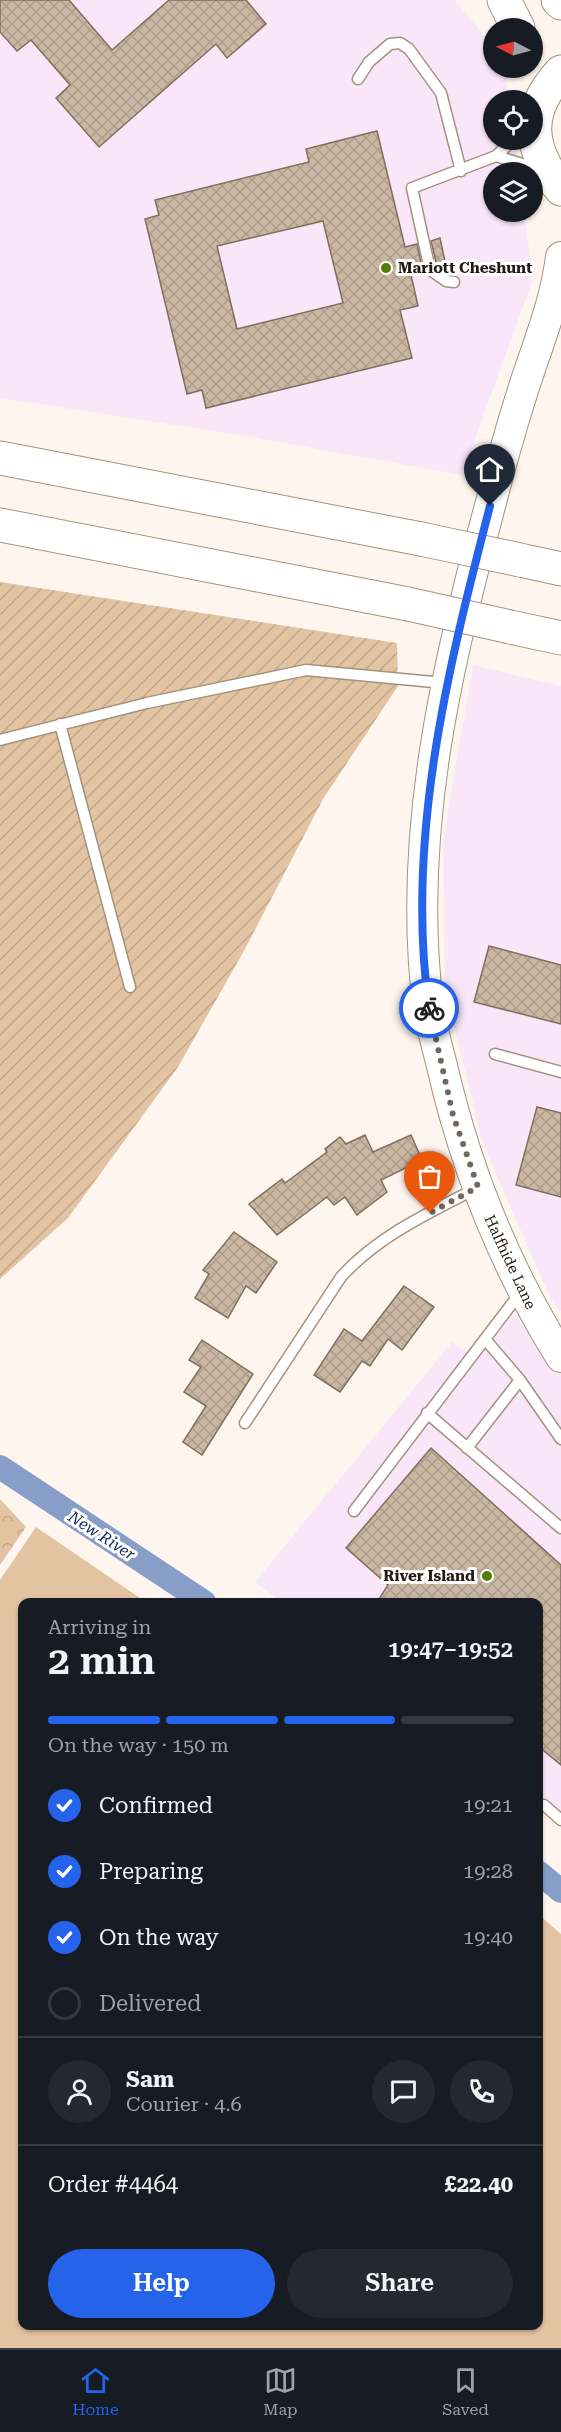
<!DOCTYPE html>
<meta charset="utf-8">
<style>
:root{--surface:#171b24;--page:#242831;--text:#f1f3f6;--muted:#9ea1a6;--line:#363941;--accent:#2563eb}
body{margin:0;font-family:"Roboto Serif",serif;background:var(--page);color:var(--text);height:100vh;display:flex;flex-direction:column;font-size:22px;white-space:nowrap}
*{box-sizing:border-box;margin:0}
p{font-size:20px;color:var(--muted)}
.icon{flex:none;width:33px;height:33px;fill:none;stroke:currentColor;stroke-width:2;stroke-linecap:round;stroke-linejoin:round}
.map{position:relative;flex:1;overflow:hidden}
.panel{position:absolute;left:18px;top:1598px;width:525px;height:732px;display:flex;flex-direction:column;background:var(--surface);border-radius:12px;box-shadow:0 2px 4px #0004}
.panel>*{flex:none}
.needle{width:39px;rotate:276deg}
.fabs{position:absolute;left:483px;top:18px;display:grid;gap:12px}
.fabs a{display:grid;place-items:center;width:60px;height:60px;border-radius:50%;background:var(--surface);box-shadow:0 2px 4px #0004;font-size:30px}
.pin{position:absolute;display:grid;place-items:center;width:51px;height:51px;color:#fff;margin:-62px -26px;border-radius:50% 50% 50% 0;rotate:-45deg;box-shadow:0 0 6px #0007}
.pin .icon{rotate:45deg}
.courier{position:absolute;display:grid;place-items:center;width:60px;height:60px;margin:-30px;border:4px solid #2563eb;border-radius:50%;background:#fff;color:#222;box-shadow:0 2px 8px #0007}
.summary em{font-style:normal;font-weight:600}
.summary div{display:flex;flex-direction:column-reverse}
.summary{display:flex;align-items:center;justify-content:space-between;height:102px;padding:0 30px}
h1{font-size:39px;font-weight:600;line-height:45px}
.bar{display:grid;grid-template-columns:repeat(4,1fr);gap:9px 6px;align-content:center;height:72px;padding:0 30px}
.bar i{height:8px;border-radius:4px;background:var(--line)}
.bar .selected{background:var(--accent)}
.bar p{grid-column:span 4}
.line{display:flex;align-items:center;gap:15px;padding:0 30px;border-top:2px solid var(--line)}
.line div{flex:1}
.round{display:grid;place-items:center;flex:none;width:63px;height:63px;border-radius:32px;background:var(--page)}
ol{padding:0 30px;list-style:none}
li{display:flex;align-items:center;gap:18px;height:66px}
li p{margin-inline-start:auto}
li .icon{padding:6px;border-radius:50%;background:var(--accent);color:#fff;stroke-width:4}
li:last-child{color:var(--muted)}
li i{width:33px;height:33px;border:3px solid var(--line);border-radius:50%}
.action{display:flex;gap:12px;margin-top:auto;padding:12px 30px}
.action a{flex:1;height:69px;border-radius:36px;background:var(--accent);color:#fff;font-size:24px;font-weight:600;line-height:69px;text-align:center}
.action a+a{background:var(--page);color:var(--text)}
.dock{display:flex;justify-content:space-around;align-items:center;height:84px;border-top:2px solid var(--line);background:var(--surface);font-size:16px;color:var(--muted)}
.dock a{display:grid;justify-items:center;gap:3px}
.dock .selected{color:var(--accent)}
.map>svg:first-child{display:block}
</style>
<div class="map">
<svg width="561" height="2348" viewBox="0 0 561 2348">
<defs>
<pattern id="park-crowns" width="20" height="18" patternUnits="userSpaceOnUse" patternTransform="scale(1.5)"><rect width="20" height="18" fill="#e2c4a2"/><path d="M2 6a3 3 0 1 1 6 0M12 15a3 3 0 1 1 6 0" fill="none" stroke="#c2a88b"/></pattern>
<pattern id="garden-furrows" width="10" height="10" patternUnits="userSpaceOnUse" patternTransform="scale(1.5)"><rect width="10" height="10" fill="#e2c4a2"/><path d="M-1 1l2-2M0 10L10 0M9 11l2-2" fill="none" stroke="#c2a88b"/></pattern>
<pattern id="building-cross-hatch" width="8" height="8" patternUnits="userSpaceOnUse" patternTransform="scale(1.5)"><rect width="8" height="8" fill="#c9b7a3"/><path d="M0 0l8 8M0 8l8-8" fill="none" stroke="#ac9d8b"/></pattern>
</defs>
<rect width="100%" height="100%" fill="#fef6ee"/>
<!-- commercial -->
<path fill="#f9e7f9" d="M0 0H455L493 47 494 68H505L509 100H494V140H514L519 172H494V212H524L533 279 462 475 233 434 0 398Z
M473 665 561 686V1312L551 1300 483 1144 445 989 443 840Z
M514 1313 561 1372V1819L539 1802 538 1602H281L255 1582 452 1342 477 1358Z"/>
<!-- grass -->
<path fill="#e2c4a2" d="M36 1527 146 1602H22V2325H538L539 1915 561 1934V2348H0V1580Z"/>
<!-- park -->
<path fill="url(#park-crowns)" d="M0 1499 26 1527 0 1565Z"/>
<!-- garden -->
<path fill="url(#garden-furrows)" d="M0 582 397 643 398 686 323 799 245 949 178 1067 68 1218 0 1279Z"/>
<g fill="none" stroke-linecap="round" stroke-linejoin="round">
<!-- canal -->
<path stroke="#879ec8" stroke-width="24" d="M0 1467 204 1602
M538 1872 561 1891"/>
</g>
<!-- building -->
<path fill="url(#building-cross-hatch)" stroke="#806f5d" stroke-width="1.5" fill-rule="evenodd" d="M0 0H69L112 50 169 0H246L266 24 227 58 216 44 99 147 56 98 70 85 31 40 17 51 0 32Z
M377 131 405 247 417 244 423 272 411 275 418 306 400 310 412 358 206 408 202 390 187 394 145 219 159 215 155 200 309 162 306 149ZM323 221 343 303 237 329 217 246Z
M440 238 446 266 440 268 437 266 431 241Z
M489 946 561 965V1024L474 1002Z
M537 1107 561 1113V1197L516 1185Z
M365 1135 373 1152 411 1135 422 1160 381 1180 387 1192 357 1215 345 1197 334 1205 327 1197 277 1235 249 1204 282 1179 285 1183 327 1152 325 1149 340 1137 346 1144Z
M234 1232 277 1262 256 1293 246 1286 228 1318 195 1298 209 1274 203 1270Z
M404 1286 434 1307 402 1350 388 1339 370 1366 362 1361 340 1392 314 1375 344 1329 362 1341Z
M202 1340 253 1374 202 1455 183 1442 206 1406 184 1392 201 1367 189 1360Z
M431 1448 561 1565V1765L538 1746V1602H377L388 1585 346 1548Z"/>
<g fill="none" stroke-linecap="round" stroke-linejoin="round">
<!-- service casing -->
<g stroke="#a4927f" stroke-width="13">
<path id="service" d="M358 79 369 62 390 44 400 43 409 49 441 93 461 171
M496 156 539 169
M454 282 446 281 430 270 412 188 496 156 513 140
M60 724 130 987
M0 740 147 703 306 670 444 683
M495 1054 561 1072
M485 1339 520 1380 561 1439
M427 1413 561 1528
M245 1423 341 1277C377 1237 428 1213 475 1189
M467 1448 520 1380
M354 1511 520 1293
M544 1805 561 1820"/>
</g>
<!-- secondary casing -->
<g stroke="#a4927f" stroke-width="32">
<path id="secondary" d="M561 257C555 304 537 346 523 390 511 428 500 467 490 506 446 667 407 837 428 1005 431 1025 437 1046 442 1066 466 1170 505 1267 561 1357"/>
</g>
<!-- primary casing -->
<g stroke="#a4927f" stroke-width="35">
<path id="primary" d="M504 0 518 28
M558 0 561 3
M561 72C524 112 528 149 561 189"/>
</g>
<!-- trunk casing -->
<g stroke="#a4927f" stroke-width="35">
<path id="trunk" d="M0 458 421 539
M0 525 408 604
M520 560 561 569
M510 627 561 638"/>
</g>
<!-- service -->
<use href="#service" stroke="#fff" stroke-width="10"/>
<!-- secondary -->
<use href="#secondary" stroke="#fff" stroke-width="30"/>
<!-- primary -->
<use href="#primary" stroke="#fff" stroke-width="33"/>
<!-- trunk -->
<use href="#trunk" stroke="#fff" stroke-width="33"/>
<!-- trunk-bridge casing -->
<g stroke="#a4927f" stroke-width="35" stroke-linecap="butt">
<path id="trunk-bridge" d="M421 539 520 560
M408 604 510 627"/>
</g>
<!-- trunk-bridge -->
<use href="#trunk-bridge" stroke="#fff" stroke-width="33"/>
</g>
<g fill="none" stroke-linecap="round" stroke-linejoin="round">
<!-- done -->
<path stroke="#6f6860" stroke-width="6" stroke-dasharray="0 10.8" d="M429 1008 453 1115 478 1187 430 1213"/>
<!-- route -->
<path stroke="#2563eb" stroke-width="8" d="M429 1008C405 840 448 668 490 506"/>
</g>
<!-- markers -->
<g fill="#517d00" stroke="#fff" stroke-width="2">
<circle cx="386" cy="268" r="6"/>
<circle cx="487" cy="1576" r="6"/>
</g>
<g text-anchor="middle" stroke-width="6" stroke-linejoin="round" paint-order="stroke">
<!-- poi labels -->
<g font-size="15" font-weight="bold" fill="#221b14" stroke="#fff" text-anchor="start">
<text x="398" y="273">Mariott Cheshunt</text>
<text x="475" y="1581" text-anchor="end">River Island</text>
</g>
<!-- street labels -->
<g font-size="15" fill="#221b14" stroke="#fff">
<text transform="translate(510 1262) rotate(65)" y="5">Halfhide Lane</text>
</g>
<!-- water labels -->
<g font-size="16" font-style="italic" fill="#132d61" stroke="#fff">
<text transform="translate(102 1535) rotate(33)" y="6">New River</text>
</g>
</g>
</svg>
<div class="fabs">
<a><svg class="needle" viewBox="-14 -14 28 28"><path d="M0-13l5 13h-10z" fill="#e53935"/><path d="M0 13l5-13h-10z" fill="#9ea1a6"/></svg></a>
<a><svg class="icon" aria-label="locate" viewBox="0 0 24 24"><circle cx="12" cy="12" r="6"/><path d="M12 2v4M12 18v4M2 12h4M18 12h4"/></svg></a>
<a><svg class="icon" aria-label="layers" viewBox="0 0 24 24"><path d="M12 4l9 5-9 5-9-5zM3 14l9 5 9-5"/></svg></a>
</div>
<div class="pin" style="left:430px;top:1213px;background:#ea580c"><svg class="icon" aria-label="bag" viewBox="0 0 24 24"><path d="M5 8h14l-1 12H6zM9 8a3 3 0 0 1 6 0"/></svg></div>
<div class="pin" style="left:490px;top:506px;background:#1f2937"><svg class="icon" aria-label="home" viewBox="0 0 24 24"><path d="M3 11l9-7 9 7M6 9v11h12V9"/></svg></div>
<div class="courier" style="left:429px;top:1008px"><svg class="icon" aria-label="bike" viewBox="0 0 24 24"><circle cx="6" cy="16" r="4"/><circle cx="18" cy="16" r="4"/><path d="M6 16l4-8h5l3 8M10 8l3 8H6M13 5h3"/></svg></div>
<section class="panel">
<div class="summary"><div><h1>2 min</h1><p>Arriving in</p></div><em>19:47–19:52</em></div>
<div class="bar"><i class="selected"></i><i class="selected"></i><i class="selected"></i><i></i><p>On the way · 150 m</p></div>
<ol>
<li><svg class="icon" aria-label="check" viewBox="0 0 24 24"><path d="M5 12l5 5 9-10"/></svg>Confirmed<p>19:21</p></li>
<li><svg class="icon" aria-label="check" viewBox="0 0 24 24"><path d="M5 12l5 5 9-10"/></svg>Preparing<p>19:28</p></li>
<li><svg class="icon" aria-label="check" viewBox="0 0 24 24"><path d="M5 12l5 5 9-10"/></svg>On the way<p>19:40</p></li>
<li><i></i>Delivered</li>
</ol>
<div class="line" style="height:108px"><a class="round"><svg class="icon" aria-label="person" viewBox="0 0 24 24"><circle cx="12" cy="8" r="4"/><path d="M4 21q1-7 8-7t8 7"/></svg></a><div><b>Sam</b><p>Courier · 4.6</p></div><a class="round"><svg class="icon" aria-label="chat" viewBox="0 0 24 24"><path d="M4 5h16v11H9l-5 4z"/></svg></a><a class="round"><svg class="icon" aria-label="phone" viewBox="0 0 24 24"><path d="M5 4h4l2 5-3 2q2 4 5 5l2-3 5 2v4C11 20 4 13 5 4z"/></svg></a></div>
<div class="line" style="height:78px"><div>Order #4464</div><b>£22.40</b></div>
<div class="action"><a>Help</a><a>Share</a></div>
</section>
</div>
<nav class="dock">
<a class="selected"><svg class="icon" aria-label="home" viewBox="0 0 24 24"><path d="M3 11l9-7 9 7M6 9v11h12V9"/></svg>Home</a>
<a><svg class="icon" aria-label="map" viewBox="0 0 24 24"><path d="M3 6l6-2 6 2 6-2v14l-6 2-6-2-6 2zM9 4v14M15 6v14"/></svg>Map</a>
<a><svg class="icon" aria-label="saved" viewBox="0 0 24 24"><path d="M7 4h10v16l-5-4-5 4z"/></svg>Saved</a>
</nav>
